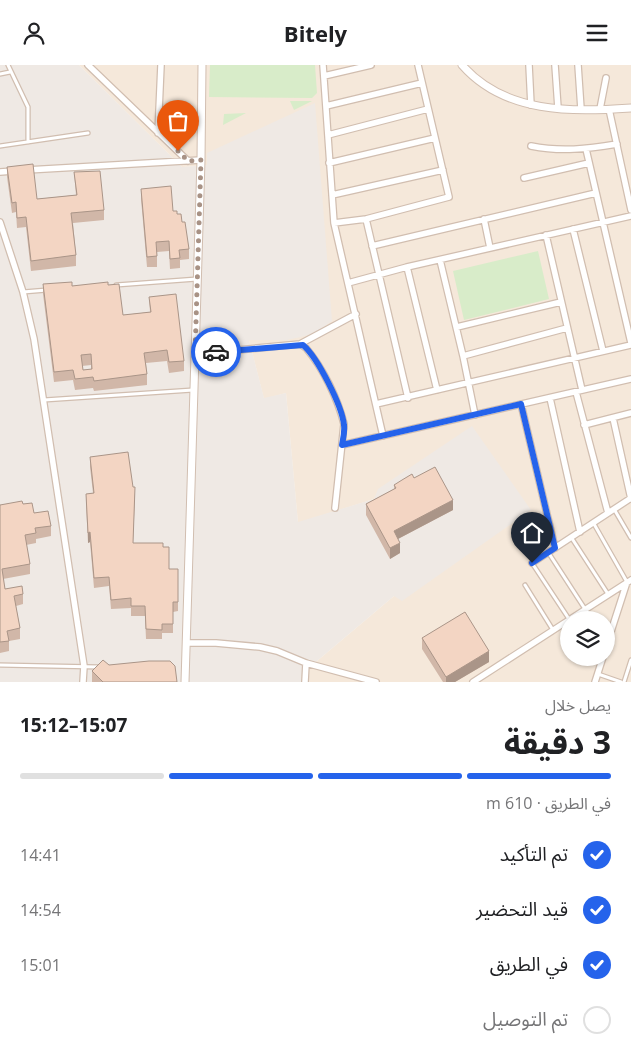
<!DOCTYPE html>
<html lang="ar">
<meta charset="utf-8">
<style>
:root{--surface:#fff;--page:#f6f6f6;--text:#202124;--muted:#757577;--line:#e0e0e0;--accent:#2563eb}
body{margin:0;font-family:"Open Sans","Noto Sans Arabic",sans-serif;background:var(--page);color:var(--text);direction:rtl;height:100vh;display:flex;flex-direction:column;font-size:19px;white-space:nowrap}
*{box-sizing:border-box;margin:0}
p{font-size:16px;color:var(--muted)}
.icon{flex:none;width:28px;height:28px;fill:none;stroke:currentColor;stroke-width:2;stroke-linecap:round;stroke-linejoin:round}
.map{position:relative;height:617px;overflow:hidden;direction:ltr}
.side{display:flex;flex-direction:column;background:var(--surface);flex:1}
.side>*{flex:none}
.fabs{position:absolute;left:560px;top:546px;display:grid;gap:10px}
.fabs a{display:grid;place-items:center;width:55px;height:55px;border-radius:50%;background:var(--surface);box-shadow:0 1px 4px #0004;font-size:25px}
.pin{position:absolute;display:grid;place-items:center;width:42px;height:42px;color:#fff;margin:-51px -21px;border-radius:50% 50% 50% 0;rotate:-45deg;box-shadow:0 0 5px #0007}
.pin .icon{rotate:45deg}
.courier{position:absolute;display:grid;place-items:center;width:50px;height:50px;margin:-25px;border:4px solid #2563eb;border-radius:50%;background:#fff;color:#222;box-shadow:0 1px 6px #0007}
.head em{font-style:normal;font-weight:700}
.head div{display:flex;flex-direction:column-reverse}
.head{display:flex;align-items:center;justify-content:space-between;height:85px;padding:0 20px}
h1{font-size:32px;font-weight:700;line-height:38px}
.bar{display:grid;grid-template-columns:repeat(4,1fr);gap:8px 5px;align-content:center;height:60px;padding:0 20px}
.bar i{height:6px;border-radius:4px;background:var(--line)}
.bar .selected{background:var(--accent)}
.bar p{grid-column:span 4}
ol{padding:0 20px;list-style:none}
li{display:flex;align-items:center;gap:15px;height:55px}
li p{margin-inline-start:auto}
li .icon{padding:5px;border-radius:50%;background:var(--accent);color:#fff;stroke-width:4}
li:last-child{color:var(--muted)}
li i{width:28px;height:28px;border:2px solid var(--line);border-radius:50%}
header{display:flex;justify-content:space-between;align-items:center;height:65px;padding:0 20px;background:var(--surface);font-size:22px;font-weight:700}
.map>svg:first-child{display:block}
</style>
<header><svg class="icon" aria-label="menu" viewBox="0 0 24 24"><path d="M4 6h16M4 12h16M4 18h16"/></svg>Bitely<svg class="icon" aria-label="person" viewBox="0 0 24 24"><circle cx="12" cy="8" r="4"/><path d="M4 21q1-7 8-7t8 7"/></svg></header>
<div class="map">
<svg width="631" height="617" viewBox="0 0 631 617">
<rect width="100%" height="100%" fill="#fdf6ec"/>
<!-- residential -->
<path fill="#f5e8da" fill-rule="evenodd" d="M79 0H631V617H301L303 602 317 596 394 531 374 434 298 458 286 328 264 334 249 275H287L207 100 182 102ZM569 555H606V592H569Z"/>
<!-- industrial -->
<path fill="#efe9e4" d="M0 0H79L182 102 207 100V88L315 38 332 256 315 268 301 272 287 275H249L264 333 286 328 298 457 374 434 378 424 472 361 531 445 402 536 394 531 317 596 303 602 301 617H0Z"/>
<!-- green -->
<path fill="#d8ecc9" d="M210 0H315L317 28 312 33 209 32Z
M290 36H312L294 45Z
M246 48 223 60 224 49Z
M538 186 549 234 464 255 453 206Z"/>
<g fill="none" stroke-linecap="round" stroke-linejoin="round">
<!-- service casing -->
<g stroke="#d1beb0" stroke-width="5.5">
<path id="service" d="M8 0 28 42V77
M0 9 10 7
M0 81 88 68
M116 220 197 214
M23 227 47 225
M44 335 193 325
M614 444 631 473
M594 459 627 517
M571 472 608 529
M548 487 585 544
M532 498 569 554
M525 520 553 565
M0 600 99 602
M598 609 621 617
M624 617 631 595"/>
</g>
<!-- minor casing -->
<g stroke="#d1beb0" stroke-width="8">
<path id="minor" d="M88 0 188 96
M323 0 334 158 383 371
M529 0 531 40
M555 0 558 43
M578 0 581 44
M324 11 371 0
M326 41 422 18
M600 44 606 13
M609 44 631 145
M158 68 161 0
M328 70 428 44
M531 81C561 87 587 84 617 79
M586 84 631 278
M329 98 435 73
M27 105 201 95
M0 107 13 106
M524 113 589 98
M332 130 443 105
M366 154 408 333
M484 154 490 183
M0 157 23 227 34 274 84 601 83 617
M334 158 366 154 449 132 418 0
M573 164 603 286
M546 170 582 325
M372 181 596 128
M440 195 463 291 475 350
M407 202 437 325
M348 218 407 202 631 151
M457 262 561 237
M300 279 356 249
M195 289 300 279 306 283C323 303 338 334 344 359L335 443
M463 291 567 263
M576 327 608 448
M550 333 580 467
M376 339 631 280
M521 339 555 483
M613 353 631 434
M584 360 631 348
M342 380 631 314
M532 498 631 433
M569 555 631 515
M186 578H216L260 582 277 586 306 598 376 617
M606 582 627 517
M305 617 306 598
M473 617 569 555
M595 617 603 592"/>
</g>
<!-- tertiary casing -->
<g stroke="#d1beb0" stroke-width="9">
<path id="tertiary" d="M462 0C505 49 572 47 631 43
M185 617 201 95 202 0"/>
</g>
<!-- service -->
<use href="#service" stroke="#fff" stroke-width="3"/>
<!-- minor -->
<use href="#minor" stroke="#fff" stroke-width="5.5"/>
<!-- tertiary -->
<use href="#tertiary" stroke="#fff" stroke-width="7"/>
</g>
<!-- wall -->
<path fill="#d1b7a8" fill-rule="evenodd" d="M7 102 37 134 76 130 74 107 104 145V155L73 158 76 190V201L31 206 26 162 17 163 16 147 12 148 7 112Z
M141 124 173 146 177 149 182 157 189 184V194L180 195V203L170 204 169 186 157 187V202H147L141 134Z
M43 219 72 221 108 220 123 250 150 247 149 232 184 296V306L169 308 167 296 146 298 147 309V320L94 326 93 323 75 325 73 315 54 317 43 229ZM91 300V304L83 305 82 301Z
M90 392 133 422 135 432 133 478 163 482 169 504H178V546L173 547V568H162V574H146L145 551H131V543L111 544 109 521 94 523 90 477 88 478 86 439V429L93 428 90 402Z
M414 413 453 445 398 474 400 488 390 494 366 450V439L394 424V420Z
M23 439 34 448 51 461V471L36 474V478L26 480 30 499V509L3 514 5 524 23 529V539L16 541 20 563V574L9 576V586L0 588V440Z
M422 573 489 597 455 617H443L422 584Z
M109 600 177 617H92V606Z"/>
<!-- shaded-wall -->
<path fill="#aa9588" d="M453 435V445L394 476V466Z
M90 467V477L88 478V468Z
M400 478V488L390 494V483Z
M489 586V597L455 617H446V612Z"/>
<!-- building -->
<path fill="#f3d5c3" stroke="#aa9588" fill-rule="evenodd" d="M33 99 37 134 77 130 74 107 100 106 104 145 71 148 76 190 31 196 26 152 17 153 16 137 12 138 7 102Z
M171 121 173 146H177V149H181L182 157H185L189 184 179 185 180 193 170 194 169 176 156 177 157 191 147 192 141 124Z
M72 217V221L108 217V220L119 219 123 250 151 247 149 232 176 229 184 296 169 297 167 285 144 288 147 309 94 316 93 312 75 314 73 305 54 307 43 219ZM91 289 92 304 83 305 81 290Z
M128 387 133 422H135L133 478H163V482H169V504H178V537H173V559H162V565L146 564 145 541H131V533L111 535 109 512 94 513 90 467 88 468 86 429 94 428 90 392Z
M435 402 453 435 394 466 400 478 390 483 366 439 396 423 394 420 402 415 412 409 414 413Z
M22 436 23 439 32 438 34 448 48 446 51 461 35 463 36 468 25 470 30 499 2 504 5 524 22 521 23 529 14 531 20 563 7 566 9 576 0 577V440Z
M465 547 489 586 446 612 422 573Z
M103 595 109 600 149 596H170L175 601 177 617H103L92 606Z"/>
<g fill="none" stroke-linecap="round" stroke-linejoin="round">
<!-- done -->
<path stroke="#a89285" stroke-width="5" stroke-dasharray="0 9" d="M178 86 188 96 201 95 195 289 216 287"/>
<!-- route -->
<path stroke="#2563eb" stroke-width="6" d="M216 287 303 280C318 293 342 341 344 360 345 367 343 374 342 380L521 339 555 483 532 498"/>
</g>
</svg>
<div class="fabs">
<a><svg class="icon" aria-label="layers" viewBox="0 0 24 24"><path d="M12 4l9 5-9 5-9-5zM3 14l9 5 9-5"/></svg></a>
</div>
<div class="pin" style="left:178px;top:86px;background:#ea580c"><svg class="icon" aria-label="bag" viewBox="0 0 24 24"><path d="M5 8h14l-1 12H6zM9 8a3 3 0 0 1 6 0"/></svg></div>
<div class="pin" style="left:532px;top:498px;background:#1f2937"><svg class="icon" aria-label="home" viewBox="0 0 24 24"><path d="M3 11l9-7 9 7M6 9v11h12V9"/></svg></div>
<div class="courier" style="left:216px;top:287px"><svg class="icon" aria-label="car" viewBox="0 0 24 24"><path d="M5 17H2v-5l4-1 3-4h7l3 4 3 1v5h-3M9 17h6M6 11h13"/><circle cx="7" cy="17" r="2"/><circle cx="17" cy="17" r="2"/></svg></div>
</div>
<section class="side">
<div class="head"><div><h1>3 دقيقة</h1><p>يصل خلال</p></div><em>15:07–15:12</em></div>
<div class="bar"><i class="selected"></i><i class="selected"></i><i class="selected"></i><i></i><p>في الطريق · 610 m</p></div>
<ol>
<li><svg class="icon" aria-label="check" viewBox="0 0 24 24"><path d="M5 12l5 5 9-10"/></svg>تم التأكيد<p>14:41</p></li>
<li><svg class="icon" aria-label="check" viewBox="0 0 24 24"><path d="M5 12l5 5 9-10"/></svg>قيد التحضير<p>14:54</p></li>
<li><svg class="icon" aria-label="check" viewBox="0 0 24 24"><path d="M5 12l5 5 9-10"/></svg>في الطريق<p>15:01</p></li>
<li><i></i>تم التوصيل</li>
</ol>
</section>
